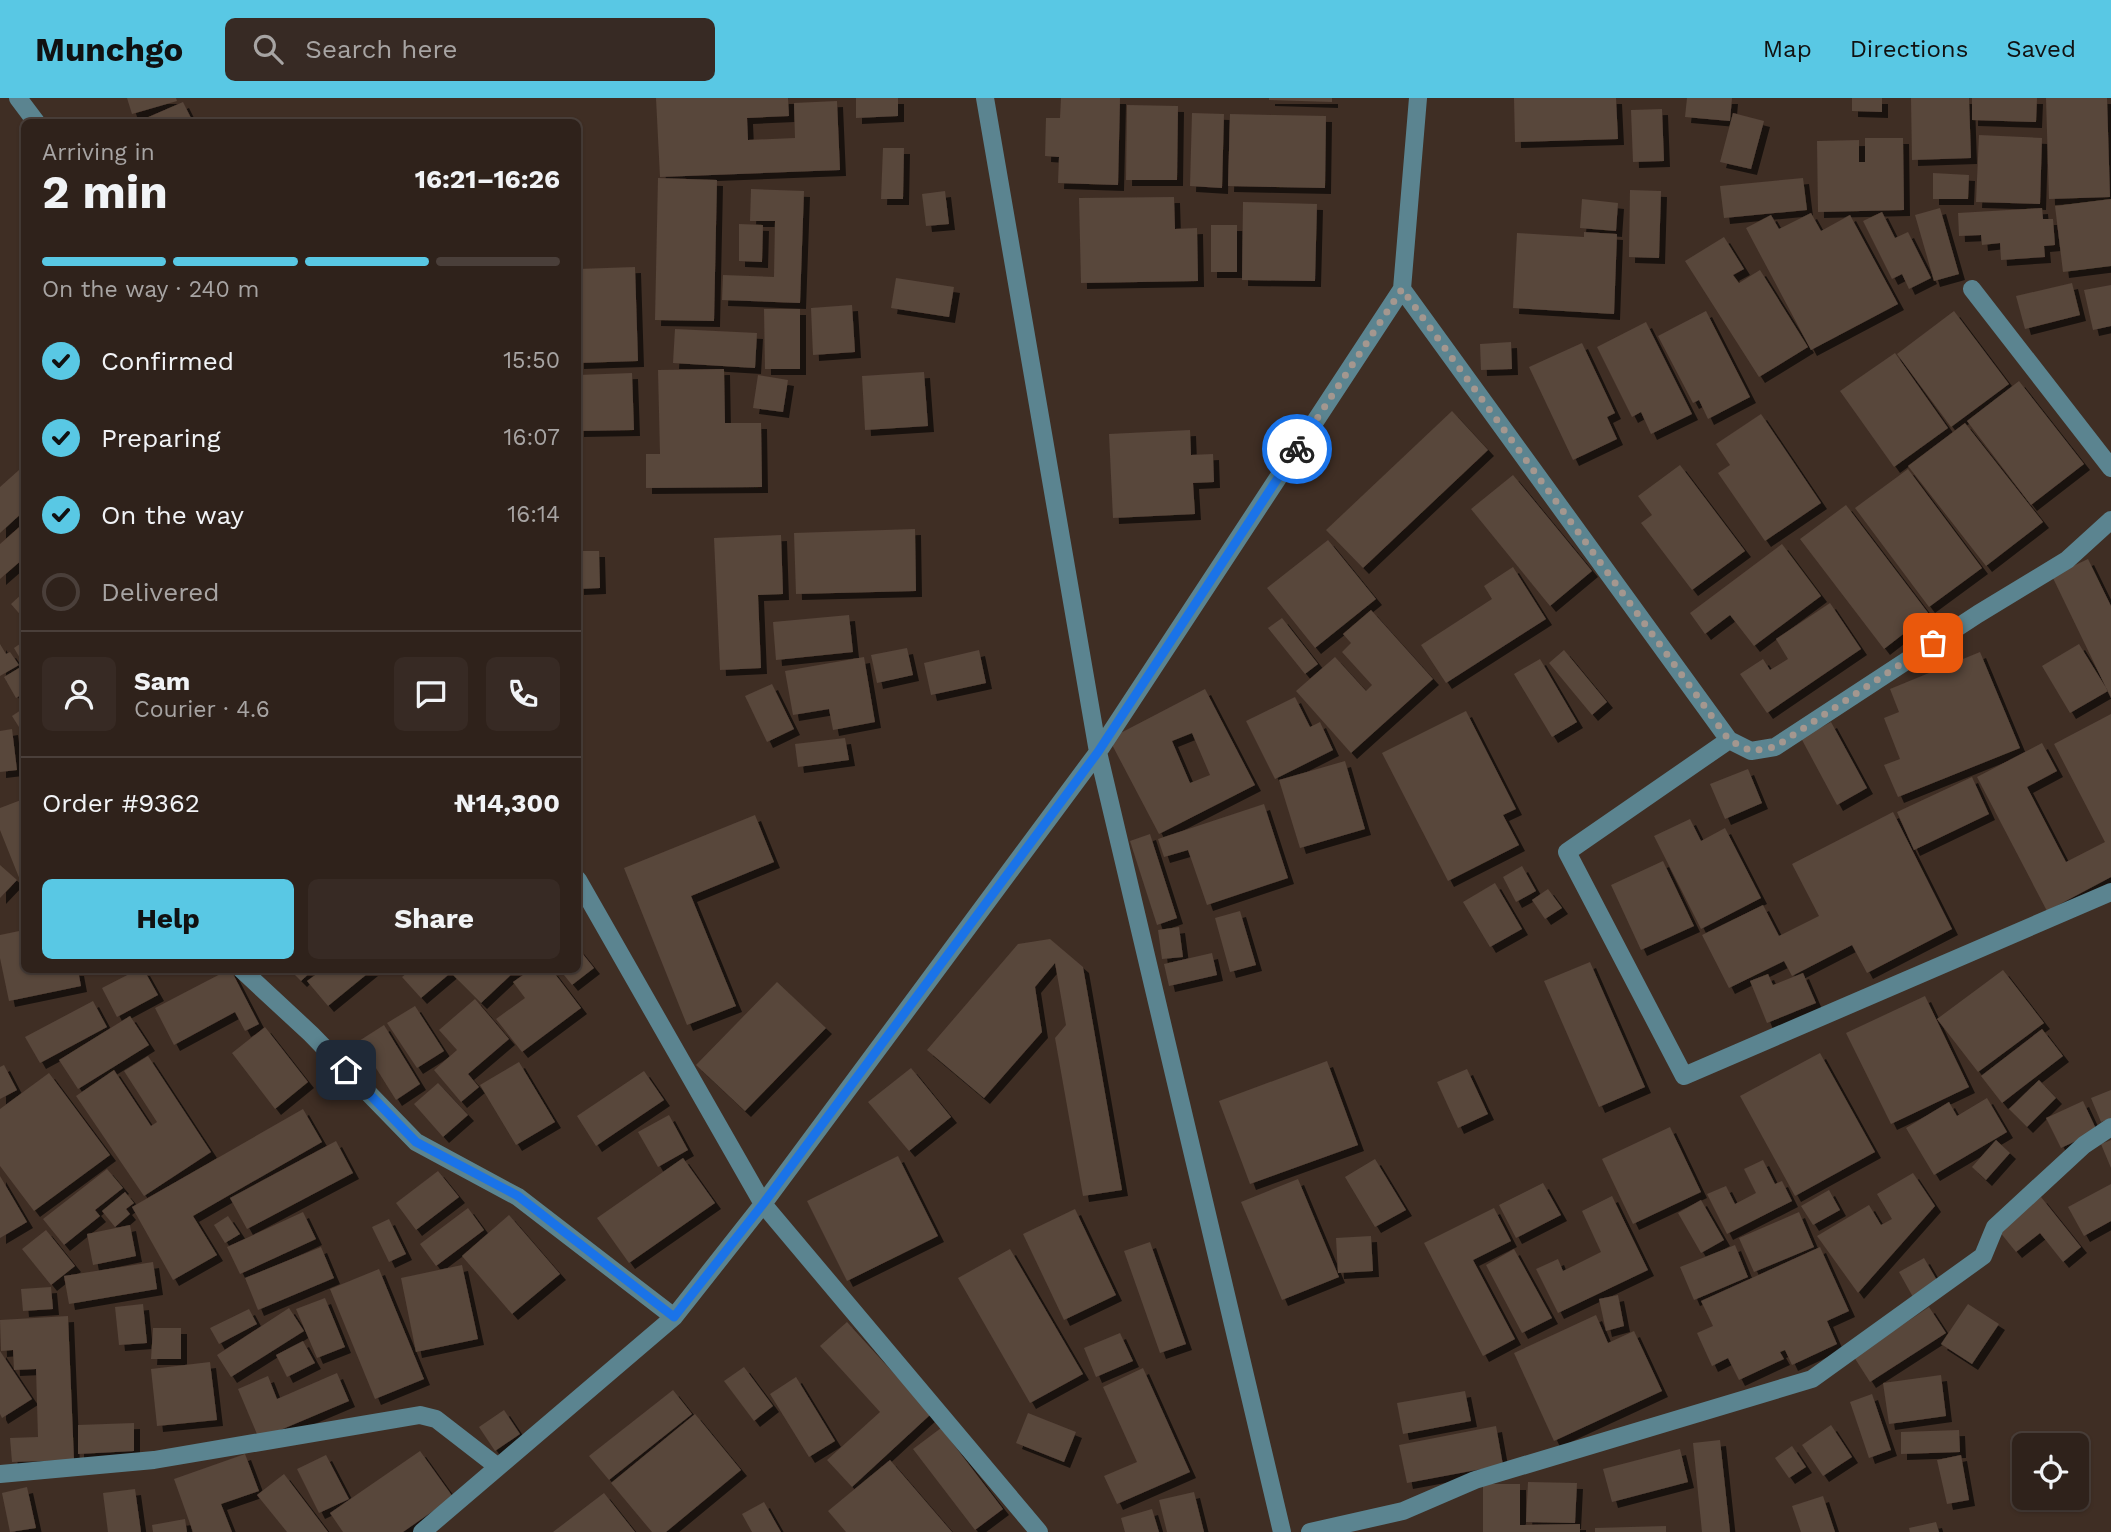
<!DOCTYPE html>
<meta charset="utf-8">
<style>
:root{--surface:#2f221b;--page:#372a24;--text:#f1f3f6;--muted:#a7a4a3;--line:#4a3f3a;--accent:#59c8e4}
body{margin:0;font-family:"Work Sans",sans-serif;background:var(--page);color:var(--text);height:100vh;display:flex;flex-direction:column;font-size:26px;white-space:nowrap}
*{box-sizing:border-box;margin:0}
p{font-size:23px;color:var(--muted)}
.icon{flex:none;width:38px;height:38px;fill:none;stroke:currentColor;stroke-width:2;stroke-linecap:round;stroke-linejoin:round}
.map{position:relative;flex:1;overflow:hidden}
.sheet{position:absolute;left:21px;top:21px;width:560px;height:854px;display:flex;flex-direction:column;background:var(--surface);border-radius:10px;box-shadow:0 2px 5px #0004,0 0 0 2px var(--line)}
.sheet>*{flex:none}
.tools{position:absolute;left:2012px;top:1335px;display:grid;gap:14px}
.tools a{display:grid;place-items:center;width:77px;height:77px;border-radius:10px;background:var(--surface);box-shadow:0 2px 5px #0004,0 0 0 2px var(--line);font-size:35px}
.pin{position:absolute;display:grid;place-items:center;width:60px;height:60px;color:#fff;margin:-30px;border-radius:14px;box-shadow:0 4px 10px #0006}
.courier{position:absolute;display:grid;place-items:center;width:70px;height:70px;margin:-35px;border:5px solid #1a73e8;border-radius:50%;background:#fff;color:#222;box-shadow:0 2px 9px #0007}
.summary em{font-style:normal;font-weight:700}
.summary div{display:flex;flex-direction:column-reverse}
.summary{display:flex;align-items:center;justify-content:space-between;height:119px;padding:0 21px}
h1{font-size:46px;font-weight:700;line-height:52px}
.bar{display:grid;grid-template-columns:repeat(4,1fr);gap:10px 7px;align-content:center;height:84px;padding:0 21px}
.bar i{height:9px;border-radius:5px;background:var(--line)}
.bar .active{background:var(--accent)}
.bar p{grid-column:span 4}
.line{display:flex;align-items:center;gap:18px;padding:0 21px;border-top:2px solid var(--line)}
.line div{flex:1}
.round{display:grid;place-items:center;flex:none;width:74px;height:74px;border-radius:10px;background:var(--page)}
ol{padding:0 21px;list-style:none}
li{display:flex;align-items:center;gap:21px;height:77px}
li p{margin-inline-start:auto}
li .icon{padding:7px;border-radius:50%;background:var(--accent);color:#111;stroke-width:4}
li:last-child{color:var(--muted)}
li i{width:38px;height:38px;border:4px solid var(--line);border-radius:50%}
.cta{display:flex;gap:14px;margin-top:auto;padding:14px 21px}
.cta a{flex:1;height:80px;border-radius:10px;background:var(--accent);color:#111;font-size:28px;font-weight:700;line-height:80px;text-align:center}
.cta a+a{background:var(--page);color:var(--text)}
header{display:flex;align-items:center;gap:42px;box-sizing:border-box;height:98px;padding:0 35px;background:var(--accent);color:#111}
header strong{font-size:33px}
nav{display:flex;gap:38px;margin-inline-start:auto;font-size:24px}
.search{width:490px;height:63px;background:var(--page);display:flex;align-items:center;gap:18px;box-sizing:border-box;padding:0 24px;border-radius:10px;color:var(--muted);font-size:26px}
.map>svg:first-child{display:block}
</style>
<header>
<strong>Munchgo</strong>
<div class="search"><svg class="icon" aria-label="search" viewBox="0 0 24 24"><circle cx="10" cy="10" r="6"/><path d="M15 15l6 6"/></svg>Search here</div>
<nav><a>Map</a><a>Directions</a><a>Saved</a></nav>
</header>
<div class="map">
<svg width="2111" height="1434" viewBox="0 0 2111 1434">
<defs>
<filter id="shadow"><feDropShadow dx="6" dy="6" stdDeviation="0" flood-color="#0009"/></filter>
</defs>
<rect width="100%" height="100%" fill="#3f2e24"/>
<!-- building -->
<path fill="#58463b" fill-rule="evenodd" filter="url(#shadow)" d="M127 0H176L177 3 132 16Z
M656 0H788L789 18 747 20 748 42 795 40 794 5 837 3 840 72 660 79Z
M856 0H898V18L856 20Z
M1061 0H1120L1118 87 1058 85 1059 59 1045 58 1046 20H1060Z
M1269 0H1332V4L1269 2Z
M1514 0H1616L1618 41 1515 44Z
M1687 0H1732L1730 23 1685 19Z
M1852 0H1882V14L1852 13Z
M1911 0H1969L1971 60 1912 62Z
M1972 0H2037L2036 24 1972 22Z
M2046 0H2107L2110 99 2049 101Z
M183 4 193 24H137Z
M1127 7 1178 8 1177 82H1126Z
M1662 11 1664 63 1633 64 1631 12Z
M1192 15 1224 16 1222 90 1190 88Z
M1733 15 1764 23 1751 71 1720 64Z
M1230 16 1326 18 1325 90 1228 88Z
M1979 37 2042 40 2040 106 1976 104Z
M1865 40H1903L1904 112 1818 114 1817 43 1859 42V64H1865Z
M883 50H904L903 101H881Z
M1933 75 1969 77 1968 101H1933Z
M658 80 717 82 714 223 655 222Z
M1803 80 1807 112 1724 120 1720 88Z
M751 91 804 93 800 205 722 202 723 177 774 179 775 123H750Z
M1630 92 1661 93 1659 160 1629 159Z
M945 93 949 126 926 128 922 96Z
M1174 99 1175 131 1197 130 1198 183 1081 185 1079 100Z
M1582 101 1618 105 1616 133 1580 130Z
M2111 101V168L2063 174 2055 108Z
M1243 104 1317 106 1315 183 1242 182Z
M1940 110 1959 176 1934 183 1915 117Z
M2042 110 2043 121H2053L2055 147 2044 148 2045 159 2001 162 2000 145 1982 147 1981 137 1959 138 1958 115Z
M1882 114 1895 140 1908 134 1931 180 1909 191 1902 176 1892 181 1863 123Z
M1811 115 1821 133 1850 117 1898 206 1811 252 1746 130 1771 117 1779 131Z
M739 126 763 127 762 164 739 163Z
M1211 127H1237V174H1211Z
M1584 134 1617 136 1614 216 1513 210 1517 135 1584 139Z
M1724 139 1744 171 1733 177 1739 185 1760 172 1808 249 1759 279 1685 163Z
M635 169 638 263 578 265V171Z
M896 180 954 189 949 219 891 210Z
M2072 185 2080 217 2025 231 2016 198Z
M2111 187V228L2093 232 2084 192Z
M852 207 855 254 813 257 811 210Z
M764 211H800V271H765Z
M1706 213 1750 299 1708 321 1699 302 1693 305 1658 238Z
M1954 213 2009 286 1951 329 1897 256Z
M1646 224 1692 316 1651 336 1641 314 1632 319 1597 249Z
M675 231 757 235 755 270 673 265Z
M1511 244 1512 271 1481 272 1480 246Z
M1582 245 1615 315 1607 319 1617 341 1573 362 1529 269Z
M1895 255 1948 330 1894 369 1840 293Z
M724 271 725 325H761L762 389 646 390V356H660L658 272Z
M924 274 928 328 865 332 862 278Z
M632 275 634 332 578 333V277Z
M758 277 788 282 783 314 753 310Z
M2019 283 2084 366 2031 407 1967 323Z
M1452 313 1488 352 1363 470 1326 432Z
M1761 316 1821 405 1765 443 1718 375 1730 367 1716 346Z
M1965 325 2043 424 1986 468 1908 368Z
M1190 332 1191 357 1213 356 1214 384 1193 385 1195 416 1113 420 1109 336Z
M1680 367 1745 453 1692 492 1641 425 1652 417 1638 398Z
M1908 371 1982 470 1929 509 1855 410Z
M19 372 24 379V413L0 435V389Z
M1513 377 1592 473 1550 508 1471 411Z
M1846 407 1929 516 1884 551 1800 441Z
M24 425V460L0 481V446Z
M915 431 916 493 796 496 794 435Z
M781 437 783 496 758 497 761 570 720 572 714 440Z
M1328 442 1376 501 1315 550 1267 490Z
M1782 446 1821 498 1754 548 1730 517 1705 536 1690 515Z
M578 453H599L600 490 578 491Z
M2088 461 2111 508V600L2052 478Z
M1513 469 1546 521 1446 585 1421 547 1492 501 1484 488Z
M24 494V521L11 506Z
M1830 505 1861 551 1767 615 1740 576 1763 561 1770 572 1788 561 1776 541Z
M1371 512 1433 581 1351 655 1296 593 1335 559 1366 593 1372 587 1342 554 1351 545 1343 536Z
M849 517 853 554 776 562 773 524Z
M1282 520 1318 566 1305 576 1268 530Z
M24 543V595L16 600 4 579 24 567 14 550Z
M0 546 6 556 10 554 19 567 0 578Z
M2079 546 2108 593 2070 615 2042 568Z
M907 550 913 577 877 585 871 557Z
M979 552 986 585 931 597 924 565Z
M1564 552 1607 604 1592 617 1549 565Z
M1980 554 2020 650 1898 699 1884 667 1900 661 1884 620 1899 614 1890 591Z
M864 559 875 624 833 632 829 611 793 617 785 573Z
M1540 561 1577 624 1552 639 1514 576Z
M772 586 794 631 767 644 745 598Z
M1205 591 1255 687 1159 736 1109 641ZM1192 635 1210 677 1190 685 1172 643Z
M1295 599 1310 629 1320 624 1333 652 1275 681 1246 623Z
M24 610V637L12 618Z
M1466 613 1516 711 1503 717 1519 747 1448 783 1382 655Z
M2111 616V779L2047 813 1977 679 2042 645 2057 673 2027 689 2066 764 2105 744 2054 646Z
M1831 624 1867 690 1837 707 1801 640Z
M12 631 17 672 0 674V633Z
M845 640 849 662 798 669 795 646Z
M1345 663 1365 731 1300 750 1279 682Z
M1748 671 1762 705 1725 721 1710 686Z
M1972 679 1989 716 1914 752 1897 714Z
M21 702 24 712V781L20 782 0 732V710Z
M1264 706 1288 780 1207 807 1188 752 1164 759 1158 741Z
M1893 714 1952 831 1867 875 1852 847 1792 878 1784 863 1729 890 1702 837 1763 807 1779 838 1819 818 1792 766Z
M755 717 774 764 691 798 736 908 687 927 624 770Z
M1690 721 1701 743 1725 730 1761 800 1701 831 1654 738Z
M1150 736 1177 820 1157 827 1130 743Z
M1663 763 1694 828 1641 852 1611 787Z
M0 767 17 782 0 800Z
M1522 768 1536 793 1516 804 1503 779Z
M1495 785 1522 831 1490 849 1463 804Z
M1548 791 1562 810 1545 821 1532 802Z
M1240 813 1256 867 1230 874 1215 820Z
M1179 829 1183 859 1162 861 1158 832Z
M24 832V872H78L81 888 9 903 0 860V837Z
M1050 841 1083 869 1122 1092 1083 1098 1055 940 1066 927 1055 865 1035 889 1042 934 984 1000 927 952 1018 846Z
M578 850 594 870 572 887 560 872H578Z
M1212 855 1217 877 1169 888 1164 866Z
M1590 864 1645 989 1599 1009 1544 883Z
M137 872H144L158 897 117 919 102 890Z
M228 872H231L259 926 245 933 235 914 174 947 155 910Z
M290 872H313L301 883Z
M322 872H372L328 908 307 883Z
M411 872H454L421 900 402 879Z
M459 872H516L481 905 453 877Z
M530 872H552L581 910 522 954 496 921 525 900 513 884Z
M2003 872 2044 925 1978 974 1937 921Z
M1803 875 1816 905 1767 925 1750 883 1768 876 1773 887Z
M777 884 826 930 745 1013 696 967Z
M1925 898 1969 989 1891 1026 1846 935Z
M475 901 509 941 468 976 479 989 461 1004 434 972 457 952 439 932Z
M93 903 107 929 40 965 25 939Z
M415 908 444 953 417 970 387 925Z
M130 918 149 947 78 991 59 962Z
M384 927 420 986 396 1002 359 943Z
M265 929 308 984 275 1011 232 955Z
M2042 931 2063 958 2002 1005 1981 978Z
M1820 955 1875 1054 1795 1098 1740 998Z
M148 958 211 1054 144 1098 76 998 114 972 151 1028 157 1024 124 973Z
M1327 963 1358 1047 1250 1086 1219 1003Z
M519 964 555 1024 516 1047 480 987Z
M4 967 17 992 0 1001V969Z
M911 970 951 1019 909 1053 868 1004Z
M1467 971 1488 1016 1458 1030 1437 984Z
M644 973 664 1002 596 1048 577 1018Z
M49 975 110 1057 34 1113 0 1068V1011Z
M2039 982 2056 1000 2027 1029 2009 1011Z
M438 985 468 1017 443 1039 414 1006Z
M2111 992V1020L2101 1024 2091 1000Z
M1987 1000 2007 1034 1934 1077 1906 1030 1949 1004 1957 1018Z
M2083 1003 2097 1033 2061 1050 2046 1020Z
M303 1011 322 1044 193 1118 217 1157 173 1182 132 1109Z
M669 1017 688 1052 658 1069 638 1034Z
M1670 1029 1701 1094 1633 1126 1602 1061Z
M1996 1042 2010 1055 1986 1082 1972 1069Z
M2111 1042V1070L2101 1046Z
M336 1043 353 1075 247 1131 230 1100Z
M898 1058 938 1138 847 1183 807 1103Z
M683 1060 715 1105 629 1165 597 1120Z
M1375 1061 1406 1112 1375 1129 1345 1079Z
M1763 1062 1775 1086 1782 1083 1792 1103 1727 1136 1707 1096 1726 1088 1735 1106 1756 1095 1744 1071Z
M107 1071 123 1090 95 1112 100 1118 64 1147 43 1121Z
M438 1073 459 1099 416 1132 396 1105Z
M1913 1075 1935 1108 1858 1195 1817 1138 1869 1107 1881 1127 1892 1121 1877 1096Z
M0 1078 27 1124 0 1140Z
M1298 1081 1339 1179 1282 1202 1241 1104Z
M1543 1085 1561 1117 1516 1140 1499 1107Z
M2111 1086V1123L2084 1138 2068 1109Z
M1829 1092 1840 1112 1813 1127 1801 1108Z
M125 1094 134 1105 126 1111 130 1116 115 1129 102 1113Z
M1612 1098 1648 1172 1558 1215 1536 1171 1558 1161 1563 1173 1601 1154 1582 1113Z
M2041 1099 2081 1149 2063 1164 2040 1135 2016 1154 1999 1133Z
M1701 1102 1724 1142 1701 1155 1678 1115Z
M468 1110 484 1132 436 1168 420 1146Z
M1494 1110 1511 1143 1473 1162 1515 1241 1483 1258 1424 1145Z
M1075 1111 1116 1197 1064 1222 1023 1136Z
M303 1114 316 1141 240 1176 227 1149Z
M1799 1114 1814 1149 1754 1174 1739 1140Z
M509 1117 560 1176 512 1216 462 1158Z
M228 1118 240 1136 225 1145 214 1127Z
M389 1121 406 1156 389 1164 372 1129Z
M130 1127 136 1158 93 1167 87 1136Z
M46 1132 75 1168 51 1187 22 1151Z
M1371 1138 1373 1173 1338 1175 1336 1140Z
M1150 1144 1186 1246 1160 1255 1124 1153Z
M1735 1147 1748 1179 1694 1202 1680 1169Z
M321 1149 334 1180 258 1212 245 1180Z
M1820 1149 1849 1213 1827 1223 1837 1246 1792 1267 1785 1252 1780 1254 1784 1261 1739 1282 1728 1260 1712 1268 1697 1235 1713 1228 1701 1203Z
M1010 1151 1083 1276 1030 1305 958 1180Z
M1514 1151 1552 1220 1522 1235 1486 1167Z
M1924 1160 1938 1184 1913 1199 1899 1174Z
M153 1164 157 1191 69 1206 64 1178Z
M462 1167 478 1241 416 1254 401 1180Z
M379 1171 424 1281 375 1301 330 1191Z
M51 1189 53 1211 23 1213 21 1191Z
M1618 1197 1624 1228 1606 1233 1599 1201Z
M325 1200 345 1249 317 1260 296 1211Z
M143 1206 147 1245 119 1247 115 1209Z
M1968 1206 1999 1226 1972 1266 1941 1246Z
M1929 1209 1946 1235 1870 1284 1854 1259Z
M289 1210 304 1233 231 1279 217 1257Z
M249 1211 257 1226 219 1246 210 1230Z
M1596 1217 1608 1245 1634 1233 1662 1293 1554 1343 1514 1255Z
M68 1218 74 1362 12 1364 10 1340 38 1339 36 1271 14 1272 13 1252 1 1253 0 1222Z
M847 1224 931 1316 852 1389 827 1362 880 1314 820 1248Z
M153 1230H181V1261H151Z
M1120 1235 1133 1263 1096 1279 1084 1250Z
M303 1243 315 1265 287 1279 276 1257Z
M0 1253 32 1301 2 1320 0 1316Z
M210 1264 217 1322 157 1328 151 1271Z
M744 1269 773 1308 754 1323 724 1283Z
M1143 1270 1190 1374 1117 1406 1104 1378 1137 1364 1103 1289Z
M337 1275 349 1303 259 1341 238 1291 268 1278 277 1301Z
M1941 1277 1946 1318 1889 1326 1883 1285Z
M796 1279 835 1343 809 1359 770 1296Z
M673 1292 692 1316 609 1382 589 1358Z
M1465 1293 1471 1323 1403 1336 1397 1305Z
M1872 1296 1891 1352 1869 1360 1850 1304Z
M504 1312 520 1336 495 1353 479 1329Z
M1028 1315 1076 1334 1064 1364 1016 1345Z
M695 1316 741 1372 666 1434H652L611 1385Z
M134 1325V1353L78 1356V1327Z
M1831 1327 1852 1359 1823 1378 1802 1347Z
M1496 1328 1503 1367 1407 1385 1399 1347Z
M941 1330 1003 1411 975 1432 913 1351Z
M1959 1332 1960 1354 1901 1356V1334Z
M1720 1342 1730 1434H1702L1693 1345Z
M1792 1348 1806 1369 1789 1380 1775 1360Z
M1680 1351 1688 1384 1612 1404 1603 1371Z
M420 1353 453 1399 403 1434H343L330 1415Z
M245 1356 259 1393 221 1406 232 1434H193L174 1381Z
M326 1357 349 1401 319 1415 297 1371Z
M1961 1357 1969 1402 1947 1406 1937 1362Z
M890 1362 952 1434H846L828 1413Z
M284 1376 328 1434H287L257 1397Z
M1528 1384 1577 1385 1575 1425 1526 1424Z
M1483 1386H1520V1427L1580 1426V1434H1483Z
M27 1389 36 1430 10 1434 2 1395Z
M135 1391 141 1434H108L103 1395Z
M1194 1394 1204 1434H1167L1159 1402Z
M604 1395 635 1434H553Z
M1823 1398 1835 1434H1801L1792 1408Z
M764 1404 781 1434H752L742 1416Z
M1152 1411 1159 1434H1125L1121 1420Z
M185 1421 187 1434H153L152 1427Z
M1936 1424 1939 1434H1910L1909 1430Z
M1666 1428V1434H1595V1430Z"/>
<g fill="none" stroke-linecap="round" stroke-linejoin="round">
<!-- minor -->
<path stroke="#5b8490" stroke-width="18" d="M18 0 36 24
M985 0 1098 654 1282 1434
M1402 191 1729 642 1751 653 1775 649 1978 516 2067 462 2111 422
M1972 191 2111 370
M1729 642 1567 754 1684 978 2111 794
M578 782 763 1106 1039 1434
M242 872 311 936 416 1044 518 1099 674 1219
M0 1376 154 1362 420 1317 436 1321 498 1369
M422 1434 674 1219 763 1106 1098 654 1402 191 1418 0
M1310 1434 1403 1413 1475 1382 1812 1281 1983 1158 1995 1129 2084 1047 2111 1029"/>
</g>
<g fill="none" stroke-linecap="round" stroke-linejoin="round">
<!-- done -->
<path stroke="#a4978f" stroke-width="7" stroke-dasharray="0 12.6" d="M1297 351 1402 191 1729 642 1751 653 1775 649 1933 545"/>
<!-- route -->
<path stroke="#1a73e8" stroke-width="9" d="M346 972 416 1044 518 1098 674 1219 763 1106 1098 654 1297 351"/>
</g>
</svg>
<div class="tools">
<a><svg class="icon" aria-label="locate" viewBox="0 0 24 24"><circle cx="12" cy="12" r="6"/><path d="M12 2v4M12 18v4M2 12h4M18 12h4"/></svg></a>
</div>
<div class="pin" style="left:1933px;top:545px;background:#ea580c"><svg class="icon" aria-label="bag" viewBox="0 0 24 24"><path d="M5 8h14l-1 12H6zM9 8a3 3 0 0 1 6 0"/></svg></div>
<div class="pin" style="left:346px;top:972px;background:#1f2937"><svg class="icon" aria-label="home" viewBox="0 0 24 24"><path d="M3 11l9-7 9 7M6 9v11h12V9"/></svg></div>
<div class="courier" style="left:1297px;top:351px"><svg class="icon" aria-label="bike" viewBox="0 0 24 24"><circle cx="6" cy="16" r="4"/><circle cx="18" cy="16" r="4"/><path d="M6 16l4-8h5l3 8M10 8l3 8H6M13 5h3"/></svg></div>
<section class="sheet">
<div class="summary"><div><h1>2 min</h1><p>Arriving in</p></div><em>16:21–16:26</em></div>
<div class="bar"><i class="active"></i><i class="active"></i><i class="active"></i><i></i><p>On the way · 240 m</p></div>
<ol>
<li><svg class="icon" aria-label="check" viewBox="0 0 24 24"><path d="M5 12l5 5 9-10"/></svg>Confirmed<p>15:50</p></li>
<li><svg class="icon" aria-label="check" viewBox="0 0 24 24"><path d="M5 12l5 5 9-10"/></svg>Preparing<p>16:07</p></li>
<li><svg class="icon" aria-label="check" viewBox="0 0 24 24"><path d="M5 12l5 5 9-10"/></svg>On the way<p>16:14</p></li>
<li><i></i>Delivered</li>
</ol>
<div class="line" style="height:126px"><a class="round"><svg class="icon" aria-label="person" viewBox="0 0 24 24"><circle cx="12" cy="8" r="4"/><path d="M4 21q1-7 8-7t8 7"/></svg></a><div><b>Sam</b><p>Courier · 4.6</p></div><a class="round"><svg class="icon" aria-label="chat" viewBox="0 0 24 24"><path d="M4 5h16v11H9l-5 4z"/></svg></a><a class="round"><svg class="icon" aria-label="phone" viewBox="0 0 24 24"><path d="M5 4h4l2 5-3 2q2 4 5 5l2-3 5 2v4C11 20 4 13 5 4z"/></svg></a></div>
<div class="line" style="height:91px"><div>Order #9362</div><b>₦14,300</b></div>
<div class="cta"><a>Help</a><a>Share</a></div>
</section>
</div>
